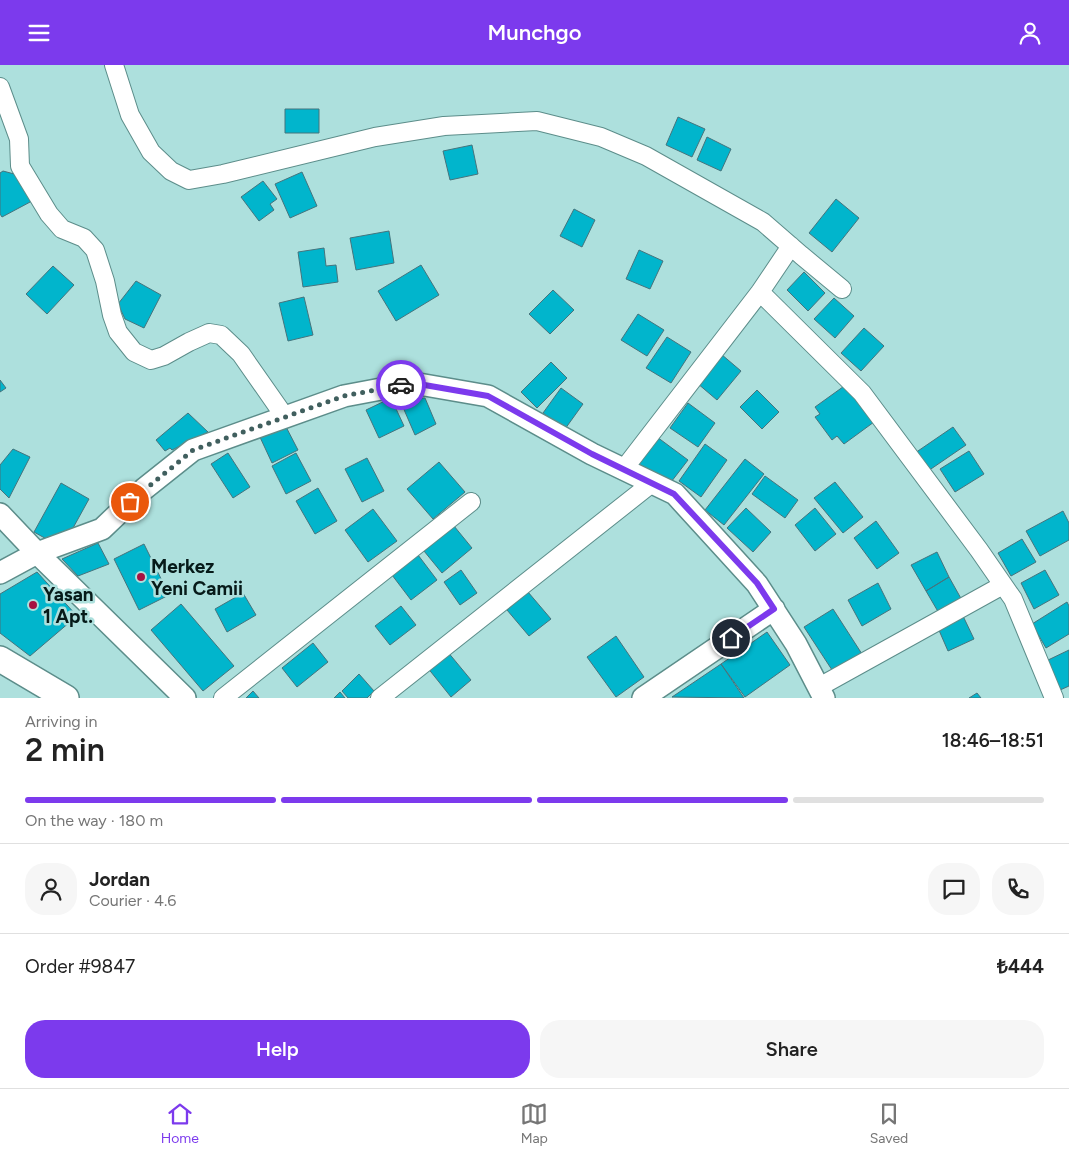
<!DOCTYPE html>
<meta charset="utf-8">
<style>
:root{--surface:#fff;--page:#f6f6f6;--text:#222;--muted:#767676;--line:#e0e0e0;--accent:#7c3aed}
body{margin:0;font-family:Figtree,sans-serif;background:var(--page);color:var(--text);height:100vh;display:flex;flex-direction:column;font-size:19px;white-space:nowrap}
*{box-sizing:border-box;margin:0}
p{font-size:16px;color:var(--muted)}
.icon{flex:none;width:28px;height:28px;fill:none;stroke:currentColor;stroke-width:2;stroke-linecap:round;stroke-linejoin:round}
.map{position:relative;height:633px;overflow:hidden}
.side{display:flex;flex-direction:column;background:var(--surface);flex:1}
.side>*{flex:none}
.pin{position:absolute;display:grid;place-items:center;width:42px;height:42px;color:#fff;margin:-21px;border:2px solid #fff;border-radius:50%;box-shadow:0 1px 5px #0007}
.courier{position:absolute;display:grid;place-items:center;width:50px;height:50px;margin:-25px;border:4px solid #7c3aed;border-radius:50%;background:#fff;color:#222;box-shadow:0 1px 6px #0007}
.headline em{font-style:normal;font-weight:600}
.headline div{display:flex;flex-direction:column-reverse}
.headline{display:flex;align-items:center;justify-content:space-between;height:85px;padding:0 25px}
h1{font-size:32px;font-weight:600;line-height:38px}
.bar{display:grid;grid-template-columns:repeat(4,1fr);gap:8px 5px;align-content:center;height:60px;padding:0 25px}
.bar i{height:6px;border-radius:4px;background:var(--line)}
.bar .selected{background:var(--accent)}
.bar p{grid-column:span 4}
.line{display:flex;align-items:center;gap:12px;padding:0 25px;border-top:1px solid var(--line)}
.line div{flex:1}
.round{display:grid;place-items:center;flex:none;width:52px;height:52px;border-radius:20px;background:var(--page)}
.action{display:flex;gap:10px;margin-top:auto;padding:10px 25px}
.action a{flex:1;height:58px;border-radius:20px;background:var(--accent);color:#fff;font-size:20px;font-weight:600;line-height:58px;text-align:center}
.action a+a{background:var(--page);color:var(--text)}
header{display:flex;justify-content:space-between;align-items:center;height:65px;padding:0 25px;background:var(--accent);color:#fff;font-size:22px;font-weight:600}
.tab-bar{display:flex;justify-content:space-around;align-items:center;height:70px;border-top:1px solid var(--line);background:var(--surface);font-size:14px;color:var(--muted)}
.tab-bar a{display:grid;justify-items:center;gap:2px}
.tab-bar .selected{color:var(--accent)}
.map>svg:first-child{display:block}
</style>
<header><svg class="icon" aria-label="menu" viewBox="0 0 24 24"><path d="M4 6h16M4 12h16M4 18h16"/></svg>Munchgo<svg class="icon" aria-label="person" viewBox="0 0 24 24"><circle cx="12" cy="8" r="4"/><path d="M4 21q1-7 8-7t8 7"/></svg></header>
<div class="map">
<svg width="1069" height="633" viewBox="0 0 1069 633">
<rect width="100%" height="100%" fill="#ade0dd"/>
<!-- building -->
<path fill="#01b5cc" stroke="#45747d" d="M285 44H319V68H285Z
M678 52 705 64 692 92 666 80Z
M707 72 731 84 721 106 697 95Z
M472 80 478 109 450 115 443 86Z
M3 106 18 110 32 136 2 152 0 149V108Z
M302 107 317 141 290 153 275 119Z
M263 116 277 134 270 139 274 145 259 156 241 132Z
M836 134 859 153 832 187 809 168Z
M574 144 595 155 582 182 560 171Z
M389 166 394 198 356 205 350 173Z
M324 183 326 201 336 200 338 217 303 222 298 187Z
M639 185 663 196 650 224 626 214Z
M421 200 439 230 396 256 378 226Z
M53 201 74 220 47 249 26 229Z
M804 207 825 228 808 246 787 225Z
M136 216 161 230 144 263 125 254 118 239Z
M553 225 574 245 550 269 529 249Z
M304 232 313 270 288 276 279 238Z
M834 233 854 251 835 273 814 254Z
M638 249 664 265 647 291 621 275Z
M864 263 884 281 861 306 841 288Z
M667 272 691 287 671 318 646 303Z
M721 289 741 306 717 335 697 318Z
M551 297 567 313 537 343 521 327Z
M0 315 6 323 0 327Z
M847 319 874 357 844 379 837 371 832 375 815 352 820 349 815 342Z
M561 323 583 339 565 364 543 348Z
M757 325 779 347 762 364 740 342Z
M391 333 404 361 379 373 366 345Z
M399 333H425L436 359 415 370Z
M688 338 715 358 698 382 670 363Z
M188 348 208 367 172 385 170 383 165 386 156 375Z
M284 358 298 385 272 398 259 370Z
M953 362 966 380 928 406 915 388Z
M657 372 688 395 668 421 637 398Z
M705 379 727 395 701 432 679 416Z
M13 384 30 392 9 433 0 424V400Z
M969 386 984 409 955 427 940 404Z
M228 388 250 422 233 433 211 399Z
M296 388 311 416 286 429 272 401Z
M367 393 384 426 362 437 345 404Z
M745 394 764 409 724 460 705 445Z
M439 397 465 427 433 454 407 424Z
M765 411 798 435 785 453 752 429Z
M835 417 863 452 843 468 814 433Z
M61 418 89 434 68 472 50 476 34 467Z
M318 423 337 456 315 469 296 436Z
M746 443 771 467 753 487 727 463Z
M815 443 836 469 815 486 795 460Z
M373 444 397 476 368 497 345 465Z
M1063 446 1069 458V475L1040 491 1026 466Z
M876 456 899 488 877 504 854 473Z
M454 461 472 483 442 508 424 486Z
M1022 474 1036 497 1011 511 998 488Z
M98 478 109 499 78 511 62 494Z
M144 479 169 530 139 545 114 494Z
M937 487 949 512 926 526 911 500Z
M418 490 437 515 411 535 392 510Z
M461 505 477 528 460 540 444 517Z
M1045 505 1059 530 1034 544 1021 518Z
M37 507 77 551 30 591 0 568V529Z
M949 512 963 537 940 550 926 526Z
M878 518 891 544 862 561 848 535Z
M528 527 551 554 529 571 507 545Z
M243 528 256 550 227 567 215 544Z
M1067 537 1069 541V569L1046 583 1032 559Z
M181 539 234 601 203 626 151 565Z
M401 541 416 560 390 580 375 561Z
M833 544 862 589 834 608 804 562Z
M963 551 974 574 948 586 938 563Z
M767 567 790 600 745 632 721 599Z
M616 571 644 612 616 632 587 592Z
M313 578 328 597 297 622 282 603Z
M1069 585V621L1060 625 1046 596Z
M447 586 471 615 451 632 427 602Z
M721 599 744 633 672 632Z
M359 609 374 626 367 633H348L342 626Z
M253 626 259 633H246Z
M340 627 345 633H334Z
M977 628 981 633H969Z"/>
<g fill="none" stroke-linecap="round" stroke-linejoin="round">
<!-- minor casing -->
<g stroke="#5c8d8a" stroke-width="20">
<path id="minor" d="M114 0 130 50 151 87 171 106 189 115 223 109 375 72 444 61 537 56 601 72 646 91 763 157 801 190 842 224
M0 22 19 74 20 101 49 149 62 164 84 173 95 185 105 216 112 250 118 267 134 287 151 295 164 291 189 277 209 268 221 270 241 289 285 352
M760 227 862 328 979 485 1013 534 1054 633
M623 405 760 227 791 181
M819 622 1003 520
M223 633 471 437
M380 633 652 418"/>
</g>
<!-- tertiary casing -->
<g stroke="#5c8d8a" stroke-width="24">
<path id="tertiary" d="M0 449 37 488 185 633
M0 508 37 488 102 464 144 424 193 385 344 331 413 318 488 331 592 389 675 429 757 519 796 579 824 633
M643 633 774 544"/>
</g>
<!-- secondary casing -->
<g stroke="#5c8d8a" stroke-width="28">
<path id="secondary" d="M0 594 66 633"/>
</g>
<!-- minor -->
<use href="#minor" stroke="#fff" stroke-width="18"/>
<!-- tertiary -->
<use href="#tertiary" stroke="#fff" stroke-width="21"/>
<!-- secondary -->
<use href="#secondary" stroke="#fff" stroke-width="25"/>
</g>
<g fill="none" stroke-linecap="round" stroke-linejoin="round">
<!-- done -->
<path stroke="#405f5e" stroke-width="5" stroke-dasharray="0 9" d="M130 437 193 385 344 331 401 320"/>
<!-- route -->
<path stroke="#7c3aed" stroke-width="6" d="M401 320 413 318 488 331 592 389 674 429 757 518 774 544 731 573"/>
</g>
<!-- markers -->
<g fill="#a71142" stroke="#ade0dd" stroke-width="2">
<circle cx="141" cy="512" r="5"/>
<circle cx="33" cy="540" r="5"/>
</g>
<g text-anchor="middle" stroke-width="5" stroke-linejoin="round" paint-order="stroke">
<!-- poi labels -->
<g font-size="19" font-weight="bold" fill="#061a19" stroke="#ade0dd" text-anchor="start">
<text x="151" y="508">Merkez<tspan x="151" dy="22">Yeni Camii</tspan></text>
<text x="43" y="536">Yasan<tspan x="43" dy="22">1 Apt.</tspan></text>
</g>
</g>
</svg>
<div class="pin" style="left:130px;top:437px;background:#ea580c"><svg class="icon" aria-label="bag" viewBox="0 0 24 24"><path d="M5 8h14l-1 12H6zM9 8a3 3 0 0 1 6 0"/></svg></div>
<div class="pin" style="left:731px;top:573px;background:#1f2937"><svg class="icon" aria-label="home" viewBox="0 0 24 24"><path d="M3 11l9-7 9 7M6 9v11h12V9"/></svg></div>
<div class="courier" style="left:401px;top:320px"><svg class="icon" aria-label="car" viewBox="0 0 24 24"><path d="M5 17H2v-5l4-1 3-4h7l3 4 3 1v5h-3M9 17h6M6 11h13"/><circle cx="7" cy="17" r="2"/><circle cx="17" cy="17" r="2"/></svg></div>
</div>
<section class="side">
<div class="headline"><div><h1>2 min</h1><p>Arriving in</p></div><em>18:46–18:51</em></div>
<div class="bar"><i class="selected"></i><i class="selected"></i><i class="selected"></i><i></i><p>On the way · 180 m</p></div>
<div class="line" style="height:90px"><a class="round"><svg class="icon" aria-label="person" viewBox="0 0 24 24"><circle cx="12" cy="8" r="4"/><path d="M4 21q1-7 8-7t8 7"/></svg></a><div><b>Jordan</b><p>Courier · 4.6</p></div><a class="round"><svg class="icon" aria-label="chat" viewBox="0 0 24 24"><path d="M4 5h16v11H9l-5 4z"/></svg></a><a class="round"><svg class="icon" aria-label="phone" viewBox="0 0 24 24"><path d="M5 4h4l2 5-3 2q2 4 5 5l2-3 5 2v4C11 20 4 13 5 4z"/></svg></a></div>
<div class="line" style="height:65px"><div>Order #9847</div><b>₺444</b></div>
<div class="action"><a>Help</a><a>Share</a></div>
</section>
<nav class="tab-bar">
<a class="selected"><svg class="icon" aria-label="home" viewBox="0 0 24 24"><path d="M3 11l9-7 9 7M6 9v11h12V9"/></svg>Home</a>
<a><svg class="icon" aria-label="map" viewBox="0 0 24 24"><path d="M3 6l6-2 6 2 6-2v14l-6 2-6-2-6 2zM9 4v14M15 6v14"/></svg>Map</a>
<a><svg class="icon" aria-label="saved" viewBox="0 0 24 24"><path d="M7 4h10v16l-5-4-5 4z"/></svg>Saved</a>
</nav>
